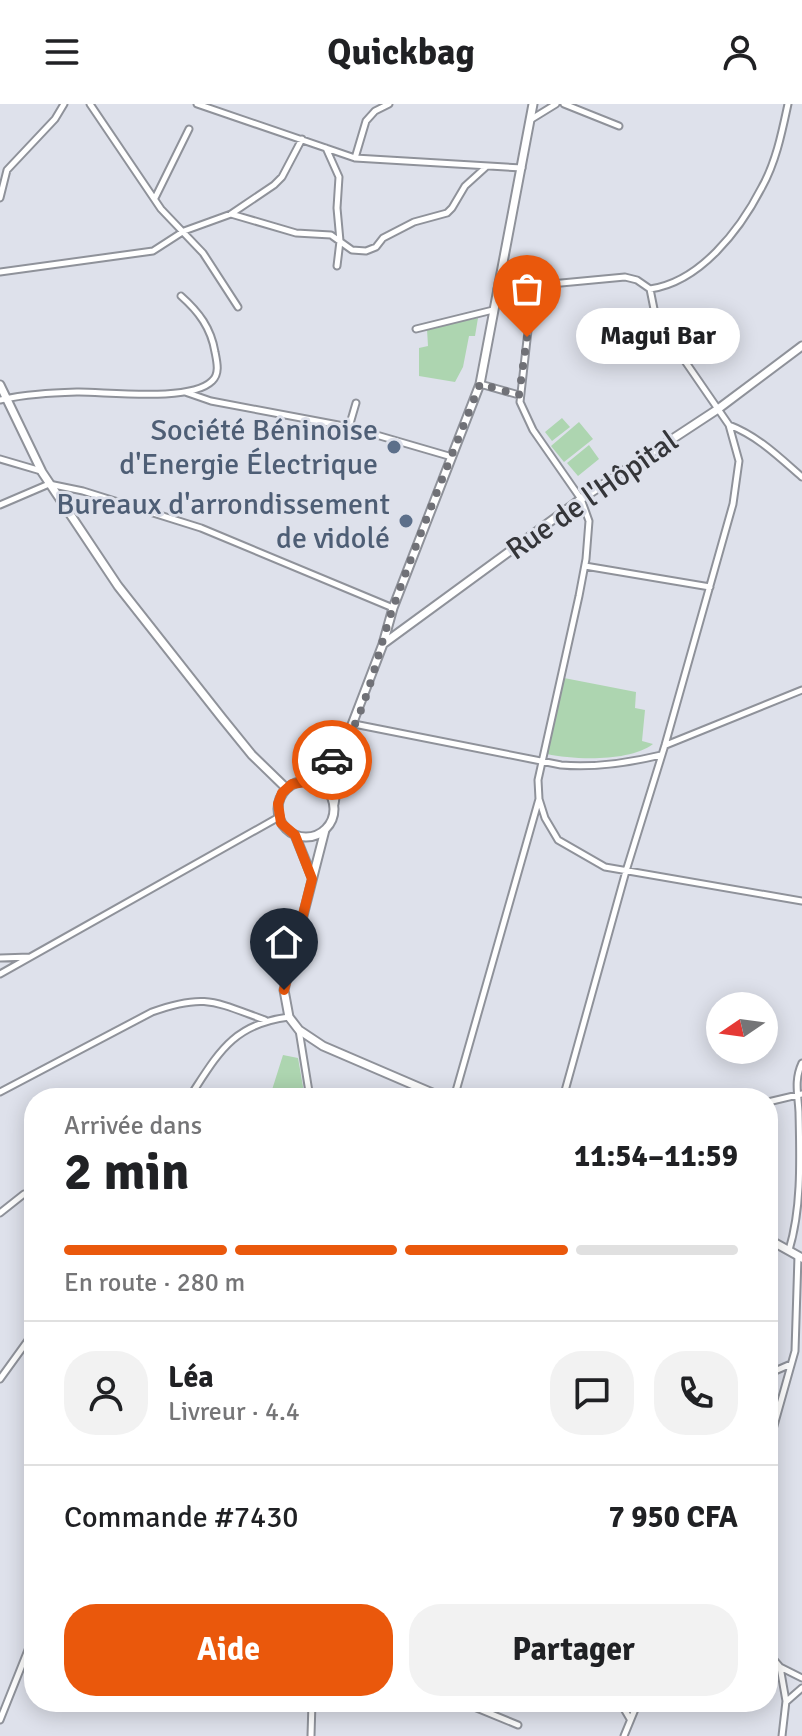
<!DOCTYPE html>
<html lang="fr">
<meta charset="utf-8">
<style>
:root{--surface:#fff;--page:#f2f2f2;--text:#202124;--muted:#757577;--line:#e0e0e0;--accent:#ea580c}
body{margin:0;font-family:Signika,sans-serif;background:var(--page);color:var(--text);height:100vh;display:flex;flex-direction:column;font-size:30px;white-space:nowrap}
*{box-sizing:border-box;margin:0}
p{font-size:26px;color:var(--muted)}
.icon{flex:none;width:44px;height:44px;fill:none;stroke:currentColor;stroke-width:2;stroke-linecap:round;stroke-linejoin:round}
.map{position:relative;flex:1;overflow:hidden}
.side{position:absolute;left:24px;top:984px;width:754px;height:624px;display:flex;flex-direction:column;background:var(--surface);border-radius:32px;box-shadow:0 4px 20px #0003}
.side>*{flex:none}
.needle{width:52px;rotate:257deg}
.buttons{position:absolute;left:706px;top:888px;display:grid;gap:16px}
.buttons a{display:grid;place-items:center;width:72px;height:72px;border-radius:50%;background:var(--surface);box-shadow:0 4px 20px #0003;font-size:40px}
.pin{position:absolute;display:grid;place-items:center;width:68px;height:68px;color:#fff;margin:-82px -34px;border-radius:50% 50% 50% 0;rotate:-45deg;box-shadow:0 0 8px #0007}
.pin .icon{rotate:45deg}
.courier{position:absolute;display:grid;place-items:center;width:80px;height:80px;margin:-40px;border:6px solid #ea580c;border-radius:50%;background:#fff;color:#222;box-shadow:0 2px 10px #0007}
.bubble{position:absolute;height:56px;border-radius:28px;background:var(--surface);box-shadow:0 4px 20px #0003;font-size:26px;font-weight:700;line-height:56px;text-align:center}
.overview em{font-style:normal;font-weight:700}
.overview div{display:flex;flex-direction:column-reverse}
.overview{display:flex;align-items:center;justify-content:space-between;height:136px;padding:0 40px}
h1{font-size:52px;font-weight:700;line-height:60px}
.bar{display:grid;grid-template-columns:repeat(4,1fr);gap:12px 8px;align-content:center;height:96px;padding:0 40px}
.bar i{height:10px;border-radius:6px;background:var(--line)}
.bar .on{background:var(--accent)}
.bar p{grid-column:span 4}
.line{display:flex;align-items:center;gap:20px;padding:0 40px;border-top:2px solid var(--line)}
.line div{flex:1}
.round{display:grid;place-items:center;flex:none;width:84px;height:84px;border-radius:32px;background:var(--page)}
.action{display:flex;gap:16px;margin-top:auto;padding:16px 40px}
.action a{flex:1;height:92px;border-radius:32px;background:var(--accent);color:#fff;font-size:32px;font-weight:700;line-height:92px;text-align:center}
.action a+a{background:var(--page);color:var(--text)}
header{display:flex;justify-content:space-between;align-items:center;height:104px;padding:0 40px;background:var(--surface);font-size:36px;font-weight:700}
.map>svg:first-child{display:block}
</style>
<header><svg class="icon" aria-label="menu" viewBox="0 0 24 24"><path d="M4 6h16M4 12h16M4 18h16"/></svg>Quickbag<svg class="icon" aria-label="person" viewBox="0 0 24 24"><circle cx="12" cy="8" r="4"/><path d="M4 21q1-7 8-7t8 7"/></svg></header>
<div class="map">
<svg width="802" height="1632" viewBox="0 0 802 1632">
<rect width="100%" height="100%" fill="#dee1eb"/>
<!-- green -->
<path fill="#add5b0" d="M478 214 475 232H469L463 263 455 278 419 272V244L428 242 427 225Z
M562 314 570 323 552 337 545 328Z
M579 318 593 335 564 358 551 342Z
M589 341 599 355 578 372 567 359Z
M564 574 636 588 635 604 645 606 642 637 653 640C629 658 575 656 547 650Z
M283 951 298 954 305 994H281L271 989Z"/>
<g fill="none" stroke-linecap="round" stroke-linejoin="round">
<!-- street casing -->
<g stroke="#8f929a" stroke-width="9">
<path id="street" d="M90 0 161 105 203 149 238 203
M197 0 355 54 522 64
M564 0 619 22
M530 16 556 0
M326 44 339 73 337 104 340 137 337 162
M355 54 366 17 375 7 389 0
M0 94 7 66 55 15 64 0
M155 94 189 25
M231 110 296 129 331 131 352 146 366 147 376 143 383 134 414 118 447 109 452 104 465 82 486 63
M0 168 153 147 184 127 231 110 274 81 282 73 302 35
M533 182 520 298 533 326 581 395 589 417 586 455 579 492 538 676 539 695 545 714 558 736 605 763 802 797
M497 185 625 173 637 176 650 185 656 215 729 321 739 357 733 400 665 641 626 767 563 994
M650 185C700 178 740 126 762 83 776 58 782 28 788 0
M416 225 493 206
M480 280 519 291
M185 288 211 297 349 323 452 353
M0 296C25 290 54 289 79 288 109 288 191 298 212 277 220 270 217 258 215 248 211 224 199 208 181 192
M729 321C758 332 779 353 802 373
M349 323 356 299
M0 355 41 367
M0 401 49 380 83 387 201 424 393 504
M585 462 710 483
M354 620 561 661C595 664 628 659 661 651
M666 641 802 586
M0 854 30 853
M0 870 279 713
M299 926 310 994
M0 988 152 908C205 889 215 898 265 916
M228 991 234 994
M189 994C218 950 232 920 289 913
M454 994 539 695
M768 998 802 990
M0 1109 24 1090
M789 1146C802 1103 800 1054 799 1008 798 990 794 976 802 959
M768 1270 791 1260
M0 1275 34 1228
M768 1343 795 1247 798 1152
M768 1549 780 1563 802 1574
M780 1563 786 1597 782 1632
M787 1597 802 1584
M462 1598 518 1621
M620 1598 630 1615
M534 1599 536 1598
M0 1616 34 1531
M311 1632 312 1598
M624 1632 638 1598"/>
</g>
<!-- secondary casing -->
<g stroke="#8f929a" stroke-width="11">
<path id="secondary" d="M0 281 42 368 118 482 222 614 252 651 286 684
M383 540 581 395 718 305 802 242
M278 705a28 28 0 1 1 56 0a28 28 0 1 1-56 0Z
M313 677 341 646
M334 700 343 644 383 540 393 504 480 280 533 0
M325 726 284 886 289 913 299 926 323 942 444 994
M295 731 312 773
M768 1135 802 1154"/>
</g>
<!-- street -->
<use href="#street" stroke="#fff" stroke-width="5"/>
<!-- secondary -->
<use href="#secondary" stroke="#fff" stroke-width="7"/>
</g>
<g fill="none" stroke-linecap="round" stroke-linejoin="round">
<!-- done -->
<path stroke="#707177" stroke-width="8" stroke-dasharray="0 14.4" d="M332 656C366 619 376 551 393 504 420 428 451 354 480 280L519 291 527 233"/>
<!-- route -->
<path stroke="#ea580c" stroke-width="10" d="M284 886 312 775 295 731 281 719 278 700 282 689 292 680 313 677 332 656"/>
</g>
<!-- markers -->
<g fill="#5c6f8a" stroke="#dee1eb" stroke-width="3">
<circle cx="394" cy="343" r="8"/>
<circle cx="406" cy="417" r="8"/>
</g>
<g text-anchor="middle" stroke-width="6" stroke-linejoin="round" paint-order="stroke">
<!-- service labels -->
<g font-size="30" fill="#4e5e75" stroke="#dee1eb" text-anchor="end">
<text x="378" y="336">Société Béninoise<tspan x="378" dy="34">d'Energie Électrique</tspan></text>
<text x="390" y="410">Bureaux d'arrondissement<tspan x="390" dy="34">de vidolé</tspan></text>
</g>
<!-- street labels -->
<g font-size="30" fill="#343539" stroke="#dee1eb">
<text transform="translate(592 391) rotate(-35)" y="10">Rue de l'Hôpital</text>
</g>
</g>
</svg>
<div class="buttons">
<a><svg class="needle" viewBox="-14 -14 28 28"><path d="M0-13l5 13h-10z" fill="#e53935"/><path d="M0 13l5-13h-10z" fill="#757577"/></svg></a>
</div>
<div class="pin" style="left:527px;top:233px;background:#ea580c"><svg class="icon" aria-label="bag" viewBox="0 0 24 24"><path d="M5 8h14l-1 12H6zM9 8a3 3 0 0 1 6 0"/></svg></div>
<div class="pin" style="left:284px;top:886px;background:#1f2937"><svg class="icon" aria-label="home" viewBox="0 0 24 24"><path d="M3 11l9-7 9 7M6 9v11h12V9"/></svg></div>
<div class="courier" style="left:332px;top:656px"><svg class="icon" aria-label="car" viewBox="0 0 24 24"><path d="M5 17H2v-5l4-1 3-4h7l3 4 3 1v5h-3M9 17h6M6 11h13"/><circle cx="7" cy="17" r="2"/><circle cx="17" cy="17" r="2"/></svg></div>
<div class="bubble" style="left:576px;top:204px;width:164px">Magui Bar</div>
<section class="side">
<div class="overview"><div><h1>2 min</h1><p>Arrivée dans</p></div><em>11:54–11:59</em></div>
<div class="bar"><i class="on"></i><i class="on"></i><i class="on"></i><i></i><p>En route · 280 m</p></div>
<div class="line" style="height:144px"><a class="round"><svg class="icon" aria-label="person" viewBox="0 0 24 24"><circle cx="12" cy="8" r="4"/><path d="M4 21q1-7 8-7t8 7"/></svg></a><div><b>Léa</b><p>Livreur · 4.4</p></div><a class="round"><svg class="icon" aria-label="chat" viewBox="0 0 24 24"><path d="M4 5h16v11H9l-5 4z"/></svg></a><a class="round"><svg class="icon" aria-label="phone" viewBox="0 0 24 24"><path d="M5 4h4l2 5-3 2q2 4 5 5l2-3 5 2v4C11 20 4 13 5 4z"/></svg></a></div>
<div class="line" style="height:104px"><div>Commande #7430</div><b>7 950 CFA</b></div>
<div class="action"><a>Aide</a><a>Partager</a></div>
</section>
</div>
